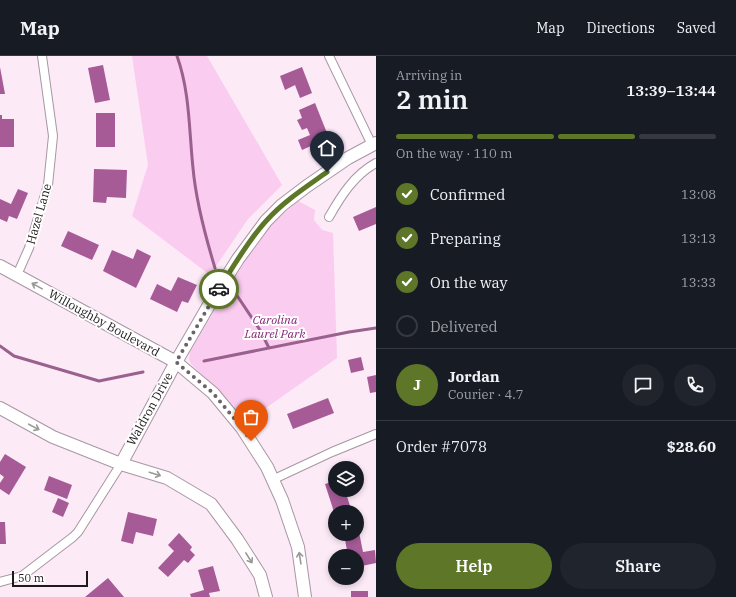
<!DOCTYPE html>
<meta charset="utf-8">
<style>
:root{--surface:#171b24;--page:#20242c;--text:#f1f3f6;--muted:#9ea1a6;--line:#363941;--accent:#5e7628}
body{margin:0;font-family:"IBM Plex Serif",serif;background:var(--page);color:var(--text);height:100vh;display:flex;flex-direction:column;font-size:15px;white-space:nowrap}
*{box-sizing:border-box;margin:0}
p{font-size:13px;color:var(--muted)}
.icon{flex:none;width:22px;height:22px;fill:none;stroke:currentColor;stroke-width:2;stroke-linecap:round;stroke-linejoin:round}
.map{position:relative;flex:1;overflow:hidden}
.panel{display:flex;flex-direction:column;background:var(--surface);width:360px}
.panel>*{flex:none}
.fabs{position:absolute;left:328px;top:405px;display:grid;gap:8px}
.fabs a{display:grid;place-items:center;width:36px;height:36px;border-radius:50%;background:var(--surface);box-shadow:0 2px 6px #0003;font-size:20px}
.scale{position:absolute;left:12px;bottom:10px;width:76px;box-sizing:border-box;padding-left:4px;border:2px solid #1f191d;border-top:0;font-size:11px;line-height:14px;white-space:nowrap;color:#1f191d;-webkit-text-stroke:3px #fff;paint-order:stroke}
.pin{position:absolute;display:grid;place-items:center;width:34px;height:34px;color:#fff;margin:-41px -17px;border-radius:50% 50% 50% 0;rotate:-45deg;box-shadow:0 0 4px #0007}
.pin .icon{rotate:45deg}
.courier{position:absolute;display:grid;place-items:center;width:40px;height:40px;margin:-20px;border:3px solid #5e7628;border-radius:50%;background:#fff;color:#222;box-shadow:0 1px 5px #0007}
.summary em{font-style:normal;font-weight:600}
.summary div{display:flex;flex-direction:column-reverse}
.summary{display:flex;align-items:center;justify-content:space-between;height:68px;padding:0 20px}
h1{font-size:26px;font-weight:600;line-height:30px}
.bar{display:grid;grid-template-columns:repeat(4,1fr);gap:6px 4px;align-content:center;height:48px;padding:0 20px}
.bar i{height:5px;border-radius:3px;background:var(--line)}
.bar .selected{background:var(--accent)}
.bar p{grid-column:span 4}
.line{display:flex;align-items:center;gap:10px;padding:0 20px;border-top:1px solid var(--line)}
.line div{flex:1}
.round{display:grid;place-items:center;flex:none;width:42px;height:42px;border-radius:21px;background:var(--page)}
ol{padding:0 20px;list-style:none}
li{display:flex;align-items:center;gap:12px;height:44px}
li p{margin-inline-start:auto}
li .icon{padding:4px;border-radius:50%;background:var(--accent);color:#fff;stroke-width:4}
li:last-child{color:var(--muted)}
li i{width:22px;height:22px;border:2px solid var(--line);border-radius:50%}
.primary-button{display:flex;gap:8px;margin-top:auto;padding:8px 20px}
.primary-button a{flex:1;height:46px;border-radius:24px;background:var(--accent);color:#fff;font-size:16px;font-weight:600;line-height:46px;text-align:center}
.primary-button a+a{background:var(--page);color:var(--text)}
header{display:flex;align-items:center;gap:24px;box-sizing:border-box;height:56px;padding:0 20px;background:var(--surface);border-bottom:1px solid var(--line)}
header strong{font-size:19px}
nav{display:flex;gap:22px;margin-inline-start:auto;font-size:14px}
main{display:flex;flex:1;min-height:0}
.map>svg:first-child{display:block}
</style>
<header>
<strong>Map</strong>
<nav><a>Map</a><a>Directions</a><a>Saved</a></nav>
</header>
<main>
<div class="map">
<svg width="376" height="541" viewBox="0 0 376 541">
<rect width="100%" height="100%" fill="#fceaf7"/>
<!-- green -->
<path fill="#faccef" d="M132 0H207L282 129 248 163 210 219 132 160 148 109Z
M298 145 315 154 314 164 322 174 333 177 337 302 246 366 222 339 191 308 189 303 190 296 221 243 249 199 271 169Z"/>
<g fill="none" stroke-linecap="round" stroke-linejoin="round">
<!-- stream -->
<path stroke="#9a608e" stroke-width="3" d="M177 0C190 36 189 75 193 112 196 146 205 179 215 212
M234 235 260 274 269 292
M0 290 14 300 99 325 143 316
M204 305 349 276 376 272"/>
</g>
<!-- building -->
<path fill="#a65b97" d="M103 9 110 44 95 47 88 12Z
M0 11 5 38H0Z
M302 11 312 37 300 42 295 29 285 34 280 20Z
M315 47 329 82 302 94 298 84 310 79 307 72 302 74 297 64 302 62 299 54Z
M96 57H115V91H96Z
M0 59H2V63H14V91H0Z
M94 113 127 114 126 142 107 141 106 147 93 146Z
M18 133 28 137 17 163 9 160 7 166 0 163V143L11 148Z
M376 151V168L359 175 353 161Z
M68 175 99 189 92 204 61 190Z
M137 193 151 200 136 232 103 215 112 194 133 203Z
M178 221 197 229 188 247 182 245 177 256 150 243 157 228 171 235Z
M361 301 364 314 351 317 348 304Z
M376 319V336L370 337 367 321Z
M328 342 334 357 293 373 287 358Z
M5 398 26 411 9 439 0 433V427L4 421 0 418V406Z
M49 420 72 429 67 443 44 434Z
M335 425V434H345L351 453 343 456H334L325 428Z
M58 442 69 447 63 461 52 456Z
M128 456 157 463 153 480 136 476 133 488 121 485Z
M0 466H5L6 488H0Z
M358 471 363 496 375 494 376 507 357 511V500H348L344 478H357V472Z
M179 477 192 491 190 494 195 499 188 507 184 504 168 521 158 512 174 495 168 489Z
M213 510 220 535 209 537 210 541H191L190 538 204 534 198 514Z
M108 522 124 541H85Z
M351 535H368V541H351Z"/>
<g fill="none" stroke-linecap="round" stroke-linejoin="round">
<!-- street casing -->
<g stroke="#a797a3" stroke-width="10">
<path id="street" d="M329 0 372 89
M329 161C341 140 354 119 376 107
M17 219 29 192 48 129 53 80 42 0
M272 424 332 396 376 378
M0 526 22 520 73 481 78 476 121 408"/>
</g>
<!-- secondary casing -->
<g stroke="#a797a3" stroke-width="14">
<path id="secondary" d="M0 210 176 306 213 337 242 372 267 411 282 444 298 491 305 541
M0 352 53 381 121 408 167 422 211 448 237 483 260 519 266 541
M121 408 176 306 209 249 238 203 266 165 282 149 307 130 348 102 376 87"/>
</g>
<!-- street -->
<use href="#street" stroke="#fff" stroke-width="8"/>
<!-- secondary -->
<use href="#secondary" stroke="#fff" stroke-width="12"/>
</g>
<!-- one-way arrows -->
<defs><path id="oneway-shaft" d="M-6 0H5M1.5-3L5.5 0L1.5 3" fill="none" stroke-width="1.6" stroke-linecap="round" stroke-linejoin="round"/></defs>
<g stroke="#9a9899">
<use href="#oneway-shaft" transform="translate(37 230) rotate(-151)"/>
<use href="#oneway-shaft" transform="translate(34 371) rotate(28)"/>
<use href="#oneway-shaft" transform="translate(155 418) rotate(17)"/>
<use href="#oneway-shaft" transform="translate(249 502) rotate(58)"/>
<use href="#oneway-shaft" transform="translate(300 502) rotate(-99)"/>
</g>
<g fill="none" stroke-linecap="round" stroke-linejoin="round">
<!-- done -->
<path stroke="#6c6269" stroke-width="4" stroke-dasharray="0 7.2" d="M219 233 176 306 213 337 242 372 251 385"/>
<!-- route -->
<path stroke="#5e7628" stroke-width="5" d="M219 233C233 211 249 183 267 164 284 145 306 131 327 116"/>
</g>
<g text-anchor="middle" stroke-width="4" stroke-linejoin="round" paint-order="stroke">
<!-- street labels -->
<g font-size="12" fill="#1f191d" stroke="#fff">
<text transform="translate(39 158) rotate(-74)" y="4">Hazel Lane</text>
<text transform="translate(104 267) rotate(29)" y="4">Willoughby Boulevard</text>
<text transform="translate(150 353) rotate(-61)" y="4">Waldron Drive</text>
</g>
<!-- park labels -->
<g font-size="12" font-style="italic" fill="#842876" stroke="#fff">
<text x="275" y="268">Carolina<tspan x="275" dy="14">Laurel Park</tspan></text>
</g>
</g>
</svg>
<div class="fabs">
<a><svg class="icon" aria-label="layers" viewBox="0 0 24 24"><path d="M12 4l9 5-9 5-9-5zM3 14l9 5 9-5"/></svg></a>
<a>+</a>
<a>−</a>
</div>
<div class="scale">50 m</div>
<div class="pin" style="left:251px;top:385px;background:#ea580c"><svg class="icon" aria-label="bag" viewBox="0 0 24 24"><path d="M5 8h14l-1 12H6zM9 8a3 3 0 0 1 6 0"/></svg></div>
<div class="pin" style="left:327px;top:116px;background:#1f2937"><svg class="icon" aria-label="home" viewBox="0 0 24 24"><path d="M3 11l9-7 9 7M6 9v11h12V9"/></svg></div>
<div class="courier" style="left:219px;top:233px"><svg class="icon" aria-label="car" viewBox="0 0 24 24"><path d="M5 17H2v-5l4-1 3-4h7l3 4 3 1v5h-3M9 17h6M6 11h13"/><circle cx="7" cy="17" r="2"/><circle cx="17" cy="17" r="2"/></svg></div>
</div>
<section class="panel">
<div class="summary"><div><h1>2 min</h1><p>Arriving in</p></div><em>13:39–13:44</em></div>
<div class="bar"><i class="selected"></i><i class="selected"></i><i class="selected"></i><i></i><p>On the way · 110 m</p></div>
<ol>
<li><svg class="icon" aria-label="check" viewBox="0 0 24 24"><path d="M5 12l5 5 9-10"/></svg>Confirmed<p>13:08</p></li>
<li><svg class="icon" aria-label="check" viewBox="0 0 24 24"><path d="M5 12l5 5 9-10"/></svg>Preparing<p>13:13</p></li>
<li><svg class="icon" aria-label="check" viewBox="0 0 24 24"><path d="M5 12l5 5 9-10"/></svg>On the way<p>13:33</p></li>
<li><i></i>Delivered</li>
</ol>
<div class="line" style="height:72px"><b class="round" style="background:var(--accent);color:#fff">J</b><div><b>Jordan</b><p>Courier · 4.7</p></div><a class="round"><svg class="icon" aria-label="chat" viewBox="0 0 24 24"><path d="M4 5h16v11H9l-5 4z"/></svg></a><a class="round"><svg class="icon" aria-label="phone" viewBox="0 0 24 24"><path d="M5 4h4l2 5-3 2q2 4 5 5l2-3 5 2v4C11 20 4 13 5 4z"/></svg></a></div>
<div class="line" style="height:52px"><div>Order #7078</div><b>$28.60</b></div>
<div class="primary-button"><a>Help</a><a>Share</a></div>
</section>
</main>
